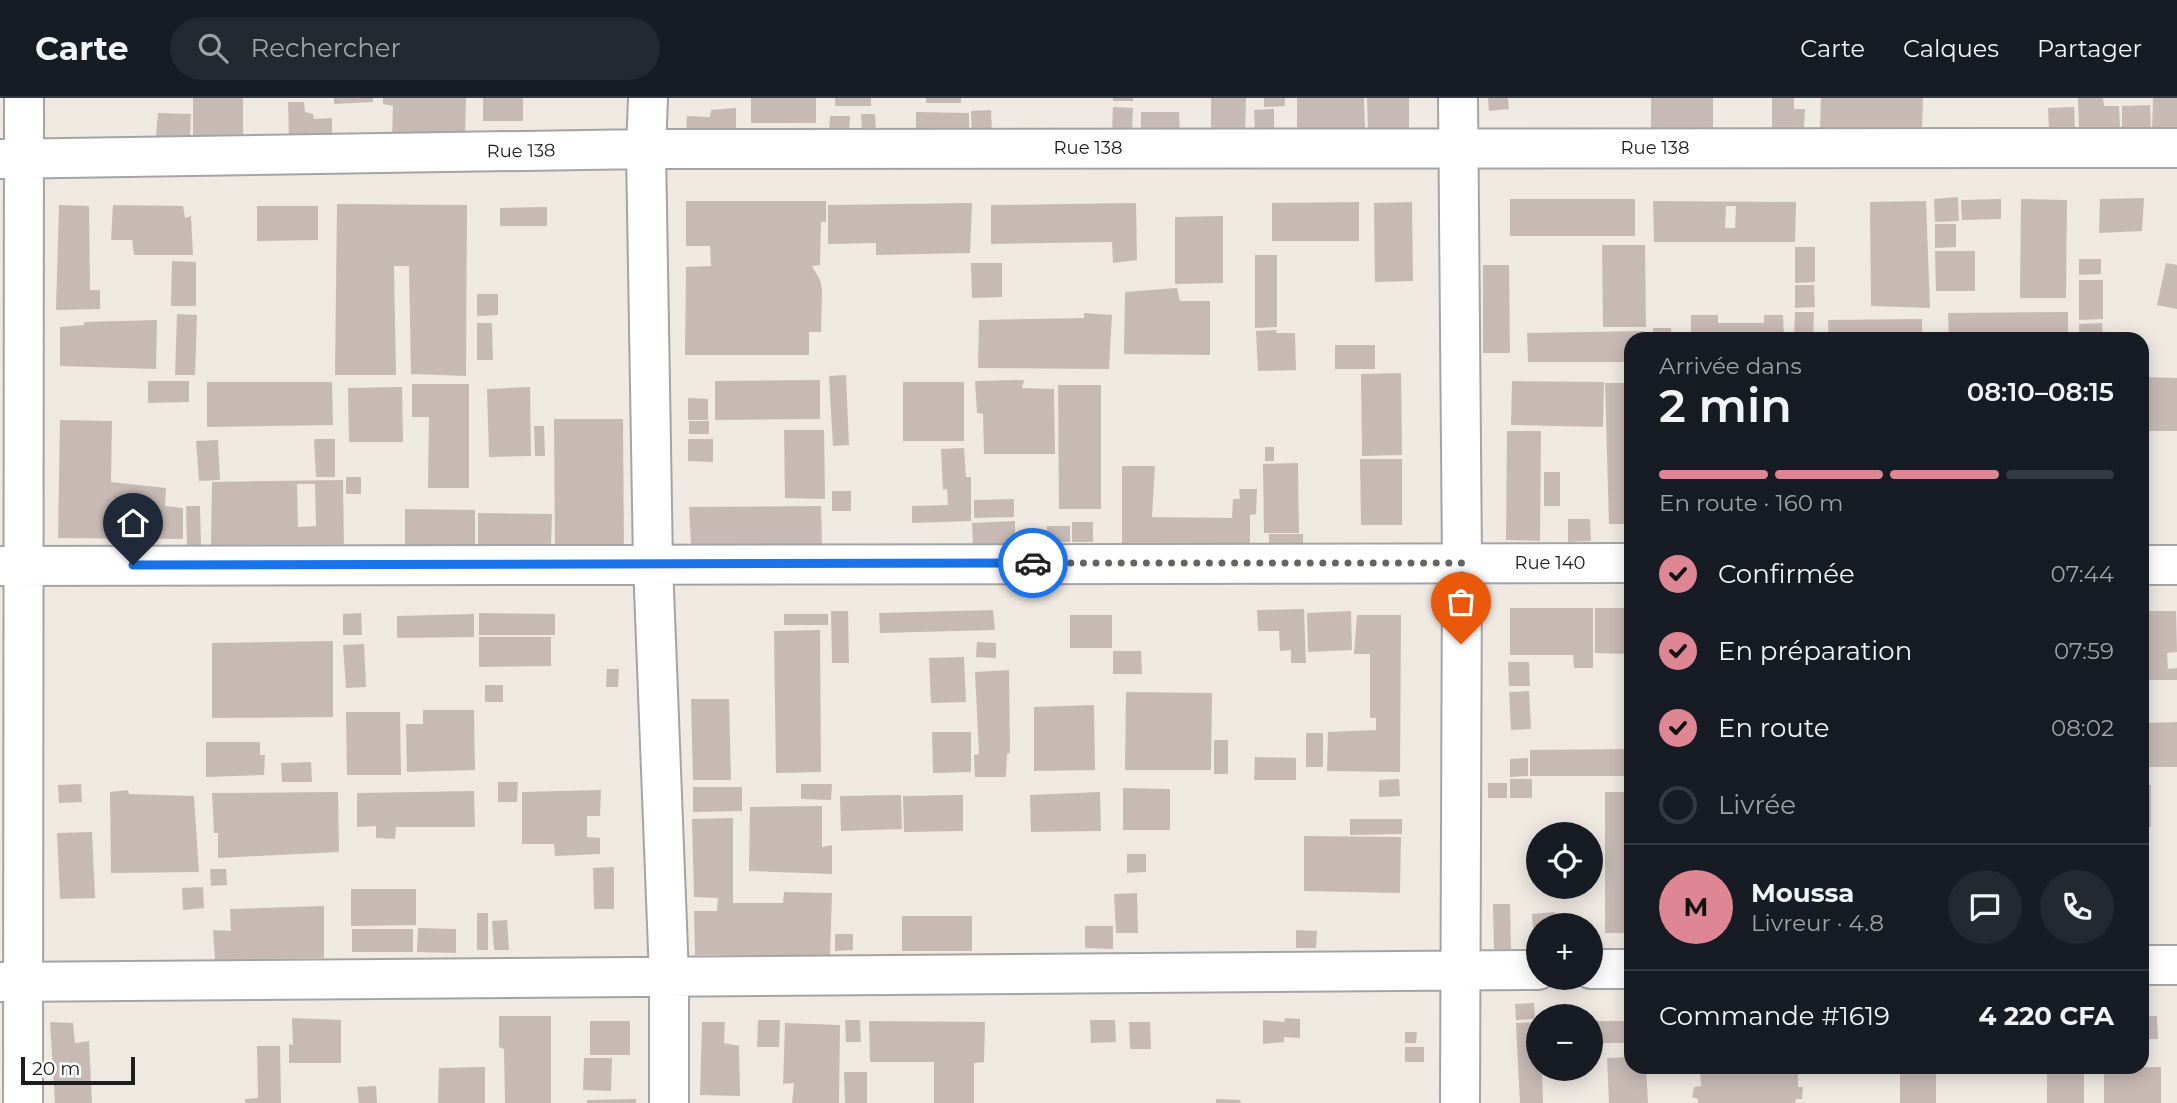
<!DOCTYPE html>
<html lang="fr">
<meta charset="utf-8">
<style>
:root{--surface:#171b24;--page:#242831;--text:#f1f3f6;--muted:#9ea1a6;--line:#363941;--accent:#df8694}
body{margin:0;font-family:Montserrat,sans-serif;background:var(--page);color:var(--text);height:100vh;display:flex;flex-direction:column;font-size:26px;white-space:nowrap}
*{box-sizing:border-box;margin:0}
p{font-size:23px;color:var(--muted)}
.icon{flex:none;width:38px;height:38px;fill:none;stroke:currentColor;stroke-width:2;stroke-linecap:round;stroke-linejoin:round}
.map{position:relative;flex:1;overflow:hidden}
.panel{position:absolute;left:1624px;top:234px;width:525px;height:742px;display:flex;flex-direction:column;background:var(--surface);border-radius:21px;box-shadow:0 4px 18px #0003}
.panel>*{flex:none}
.fabs{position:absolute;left:1526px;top:724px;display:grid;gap:14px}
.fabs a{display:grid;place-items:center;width:77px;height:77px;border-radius:50%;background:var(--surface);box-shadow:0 4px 18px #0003;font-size:35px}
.scale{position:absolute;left:21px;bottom:18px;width:114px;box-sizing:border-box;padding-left:7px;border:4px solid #1d1d1d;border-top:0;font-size:19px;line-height:24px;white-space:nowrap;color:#1d1d1d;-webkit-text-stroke:5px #fff;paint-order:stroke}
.pin{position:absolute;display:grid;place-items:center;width:60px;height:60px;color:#fff;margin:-72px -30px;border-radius:50% 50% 50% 0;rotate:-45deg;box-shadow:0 0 7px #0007}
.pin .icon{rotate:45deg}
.courier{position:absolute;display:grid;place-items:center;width:70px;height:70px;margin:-35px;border:5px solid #1a73e8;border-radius:50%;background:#fff;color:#222;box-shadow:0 2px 9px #0007}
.head em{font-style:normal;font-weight:600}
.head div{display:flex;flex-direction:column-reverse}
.head{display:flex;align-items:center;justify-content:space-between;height:119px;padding:0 35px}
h1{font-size:46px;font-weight:600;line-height:52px}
.bar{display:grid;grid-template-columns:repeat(4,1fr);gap:10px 7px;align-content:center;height:84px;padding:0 35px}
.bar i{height:9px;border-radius:5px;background:var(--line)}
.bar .current{background:var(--accent)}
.bar p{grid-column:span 4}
.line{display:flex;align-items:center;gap:18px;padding:0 35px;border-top:2px solid var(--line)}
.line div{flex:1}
.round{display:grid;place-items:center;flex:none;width:74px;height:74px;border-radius:37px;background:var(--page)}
ol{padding:0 35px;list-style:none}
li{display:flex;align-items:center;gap:21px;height:77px}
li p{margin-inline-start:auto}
li .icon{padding:7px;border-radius:50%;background:var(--accent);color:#111;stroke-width:4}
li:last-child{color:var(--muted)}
li i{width:38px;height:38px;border:4px solid var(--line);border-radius:50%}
header{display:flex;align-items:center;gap:42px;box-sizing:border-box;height:98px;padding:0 35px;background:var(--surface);border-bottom:2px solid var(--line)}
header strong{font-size:33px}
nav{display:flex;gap:38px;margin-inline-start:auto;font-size:24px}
.search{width:490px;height:63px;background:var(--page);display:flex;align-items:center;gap:18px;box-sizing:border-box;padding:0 24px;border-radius:38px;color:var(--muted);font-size:26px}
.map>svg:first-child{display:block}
</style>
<header>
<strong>Carte</strong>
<div class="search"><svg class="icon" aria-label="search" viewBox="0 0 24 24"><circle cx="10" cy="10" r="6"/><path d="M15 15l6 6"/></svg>Rechercher</div>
<nav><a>Carte</a><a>Calques</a><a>Partager</a></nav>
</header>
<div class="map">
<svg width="2177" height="1005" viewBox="0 0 2177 1005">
<rect width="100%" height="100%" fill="#efe9e2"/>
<!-- building -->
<path fill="#c7bab5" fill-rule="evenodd" d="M193 0H243V39H193Z
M334 0H373V4L334 6Z
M383 0H466L465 38H392L393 8 383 6Z
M483 0H523V23H483Z
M751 0H816V25H751Z
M835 0H871V8H835Z
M926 0H961V5H926Z
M1113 0H1133V3H1113Z
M1211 0H1246L1245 35H1211Z
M1264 0H1285V8L1264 9Z
M1297 0H1364L1365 32H1297Z
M1367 0H1409V33H1368Z
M1488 0H1508L1509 11 1489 13Z
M1651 0H1713V30L1651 33Z
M1772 0H1794V11H1805L1804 30H1772Z
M1821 0H1923L1922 35 1820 33Z
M2078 0H2103L2104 8H2119L2120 30H2079Z
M2153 0H2177V30L2152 31Z
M288 4H304L305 14 313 16 314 21 332 20V40H289Z
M2150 7 2151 31H2122V8Z
M1113 9 1133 10 1132 35 1112 34Z
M2074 9 2075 30 2049 31 2048 10Z
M736 10V36L686 35 687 18 710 19 711 12Z
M1274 11V34L1255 35 1254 12Z
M991 12 992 36 972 38 971 13Z
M916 14 969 15V37L916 36Z
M1141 14H1179L1180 38H1141Z
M158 15 191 16 190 39 156 38Z
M861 16H875L876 35 862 36Z
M830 18H850L849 36H829Z
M1958 99 1959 123 1935 124 1934 101Z
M2144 100 2142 133 2099 135 2100 101Z
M1510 101H1635V138H1510Z
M2001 101V121L1962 122 1961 102Z
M2021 101 2067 102 2066 200H2020Z
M686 103H826V124H821L820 167 812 168 820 182 822 190 821 234H809V257H685L686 169 711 168 710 148H686Z
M1653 103 1796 104 1795 144H1654ZM1726 108H1736L1735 130H1725Z
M1926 103 1930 210 1871 208 1870 104Z
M1359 104V143H1272V105Z
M1412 104 1413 183 1375 184 1374 105Z
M972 105 970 155 876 157V145L828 146V107Z
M1136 105 1137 162 1113 165 1112 144 991 146V107Z
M337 106 467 107 466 278 411 276 409 168H394L396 277H335Z
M59 107 89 108 90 192H100V211L56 212Z
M113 107 183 108 185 120 191 118 193 157H134L132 142H111Z
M257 108H318V142L257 143Z
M547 109V128H500V110Z
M1223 118V185L1175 186V119Z
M1935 126H1956V149L1935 150Z
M1602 147H1645L1646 229H1603Z
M1795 149H1815V184L1795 185Z
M1935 153H1975V193H1936Z
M1255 157H1277V229L1255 230Z
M2079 161H2101V176L2079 177Z
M172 163 196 164V208H171Z
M971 165H1002V199L972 200Z
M2166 165 2177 167V211L2157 207Z
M1483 167H1509L1510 255H1483Z
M2079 182H2103V221L2079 222Z
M1795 187H1814L1815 209 1795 210Z
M1177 190 1180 203H1210V257L1124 256 1125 194Z
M477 196H498V217L477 218Z
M1795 214H1814L1813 242H1794Z
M2068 214V242H1949L1948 215Z
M1084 215 1112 217 1109 271 978 270 979 222 1084 220Z
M177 216 197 217 195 277H175Z
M1691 217H1718V225H1764V217H1783L1784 242H1697V237H1691Z
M1922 221V242H1829L1828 222Z
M157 222 156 271 60 268V229L84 227V224Z
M477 225H492L493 262H477Z
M2102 225 2103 242H2079V226Z
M1653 230H1671V242H1653Z
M1277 232 1276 235H1295L1296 272 1258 273 1256 233Z
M1644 233 1645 242H1631V264H1528L1527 235Z
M1335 247H1375V271H1335Z
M1401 275 1402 357 1362 358 1361 276Z
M846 277 849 347 833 348 829 278Z
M2142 279 2177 280V333H2142Z
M820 282V321L715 322V283Z
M1024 282 1022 290 1054 291 1055 356H984L983 316 977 315 975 283Z
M148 283H189V304L148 305Z
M1512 283 1604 284 1603 329 1511 327Z
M207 284H332L333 327 207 329Z
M903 284H964V343H903Z
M1605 285H1631V426H1609Z
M412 286H469V390H428L429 319H412Z
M1058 287H1101V411H1059Z
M402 289 403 344H349L348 290Z
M530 289 531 358 489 359 487 291Z
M688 300 708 301V322H688Z
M554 321H623L624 453 555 451Z
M60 322 112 323 111 384 166 390 165 408 183 410V441L58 440Z
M689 323H709V336H689Z
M534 328H544L545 358H535Z
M784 332H824L825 401 785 400Z
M1507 333H1541L1540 443 1506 442Z
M314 341H335V379H316Z
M688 341H713V364L688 363Z
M218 342 220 382 199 383 196 343Z
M1265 349H1274V363H1265Z
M964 350 966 379H971V423L912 425V408L948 407 947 391 943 392 941 351Z
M1360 361H1402V427H1361Z
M1298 365 1299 435H1264L1263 366Z
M1122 368H1155L1152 419 1232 420 1233 401H1240L1239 391H1257L1256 416 1250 417V446H1122Z
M1544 374H1560V408H1544Z
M346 379H361V396H346Z
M343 382 344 446 211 447 212 384ZM297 386H315L316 428 298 429Z
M832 393H851V413H832Z
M1014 401V419L974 420V402Z
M186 408H200L201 447H187Z
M821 408 822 446 691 447 689 409Z
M405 411 475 412V448H405Z
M478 415 552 416 551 449H478Z
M1568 421H1590L1591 443 1568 444Z
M1015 423V446L973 448 972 425Z
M1072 424H1093V444H1072Z
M1047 428H1070V444H1047Z
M1269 436H1303V456H1269Z
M1510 510H1593V570H1574L1573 557H1510Z
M1595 510H1631V556L1595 555Z
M1304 511 1306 565H1291V552L1280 553 1279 533H1258L1257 512Z
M993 512 995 532 880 535 879 515Z
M831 513H848L849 565H832Z
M1351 513 1352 552 1308 554 1307 515Z
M2142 513H2176L2177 554 2167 555 2168 571 2177 570V582H2144V574H2142Z
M361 515 362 537H343V516Z
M479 515 555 516V537H479Z
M474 516V539L397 540V518Z
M784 516H828V527H784Z
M1070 517H1112V550H1070Z
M1357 517H1401L1400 674 1327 673 1328 634 1376 632V620H1370V556H1354Z
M820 532 821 674 776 675 774 533Z
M479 539H551V568L479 569Z
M333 543V619L212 620V545Z
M977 544 996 545V560L976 559Z
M364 546 366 589 346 590 343 547Z
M1113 553H1141L1142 576H1113Z
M964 559 966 604 931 605 929 560Z
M1508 564H1529L1530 588H1509Z
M607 571H619L618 589H606Z
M1009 572 1010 655 1007 656 1006 679H975L974 657 979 656 975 574Z
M485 587H503V604H485Z
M1529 593 1531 631 1511 632 1509 594Z
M1126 594 1212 595 1211 672H1125Z
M691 601H729L731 682H693Z
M1094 607 1095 672 1034 673V609Z
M423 612H474L475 672 407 674 406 626H423Z
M346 614H400L401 677H347Z
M2177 624V669H2142V625Z
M932 634H971V674L933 675Z
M1306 635H1323V669H1306Z
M1214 642H1228V676H1214Z
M206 644H260V657H265L264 677 206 679Z
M1631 651V678H1530V652Z
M1255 659 1296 660V682H1254Z
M1528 660V678L1510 679V661Z
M311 664 312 684H282L281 665Z
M1399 681 1400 698 1379 699V682Z
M1510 681H1532V700H1510Z
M498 684H518L517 704H498Z
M1488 685H1507V700H1488Z
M81 686 82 704 59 705 58 687Z
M801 686H832L831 702 801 701Z
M2142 687H2151V729H2142Z
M693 689H742V713L693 714Z
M1123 690 1170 691V732H1123Z
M128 692 129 696 194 698 199 774 111 775 110 694Z
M601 692 600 718H587V739L600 740V756L555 758 554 746H522V694Z
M474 693 475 729H396L395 741 376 740V728L357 729V695Z
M338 694 339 754 218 760V735H214L212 695Z
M1100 694 1101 733 1031 734 1030 697Z
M1605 694H1631V835H1605Z
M901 697 902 731 841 733 840 698Z
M963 697V733L904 734 903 698Z
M822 708V749L832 747V776L749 773 750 709Z
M733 720V805H783L784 794 832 795 830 857H695L694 813H717L718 800 694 799 692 721Z
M1350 721H1402V736L1350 737Z
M92 734 95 800 60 801 57 735Z
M1304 738 1401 739 1400 795 1304 793Z
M1127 756H1146V774L1127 775Z
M614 769V811H594L593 770Z
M210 771H226L227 787 211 788Z
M203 789 204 810 183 812 182 790Z
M351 791H416V827L351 828Z
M1137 795 1138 835H1116L1114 796Z
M1493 806H1510L1511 851H1494Z
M324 808V860L215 862 213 832 231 833 230 811Z
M1555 814 1556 828H1538V830H1533L1532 816Z
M477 815H488V852H477Z
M902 818H972V853H902Z
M507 822 509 852H494L492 823Z
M1085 828H1113V851L1085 850Z
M418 830 456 831V855L417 854Z
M352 831H413V854H352Z
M1296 832 1317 833 1316 850H1296Z
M1534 832H1538V852H1533Z
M835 836H853V852L835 853Z
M1534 905 1535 921 1516 922 1515 906Z
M499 918H551V1005H505L504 951 499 949Z
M2142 918H2157L2158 941H2142Z
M292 920 341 922V965H289V946L293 947Z
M1285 920 1300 921V940L1284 939V944L1263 946V922L1284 924Z
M758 922H780L779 949H757Z
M845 922H860L861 944H846Z
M1090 922H1115L1116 944 1091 945Z
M590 923H630V957H590Z
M869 923 985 924 984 964 974 965V1005H934V964H870Z
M1591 923H1631V945H1600L1598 955 1591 956Z
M50 924 73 925 75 945 89 943 92 1005H55Z
M702 924H725L724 945 739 948 740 998 700 997Z
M1129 924H1150L1151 951H1130Z
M1538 924V971H1542L1543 1005H1520L1516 925Z
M785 925 840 927 839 1005H792L794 985 783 986Z
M1405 934H1417L1416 945H1405Z
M257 948H280L281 1005H245V1001L258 1000Z
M1405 949H1424V964H1405Z
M1631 959V970H1646L1648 1005H1609L1607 960Z
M584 960H612L611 993 583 992Z
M485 969V1005H438L439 970Z
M2161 969V1005H2104V970Z
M1700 970H1798V989H1803L1802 1001H1796L1795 1005H1698V1001L1692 999 1694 989 1701 988Z
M1900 970H1936V1005H1900Z
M844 974H867V1005H845Z
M2047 975H2084V1005H2047Z
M376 988 377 1005H359L357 989Z
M636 1001V1005H587V1002Z
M1216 1001 1240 1002 1241 1005H1216Z"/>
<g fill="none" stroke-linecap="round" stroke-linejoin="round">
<!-- minor casing -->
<g stroke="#a4a4a4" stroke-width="42">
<path id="minor" d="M648 0 646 51 653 466 669 878V1005
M1458 0 1462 465 1460 1005
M0 61 646 51 2177 50
M2142 467H2177
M0 468 1631 465
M2142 867H2177
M1591 871H1631
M0 884 1538 872
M23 1005 24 0"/>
</g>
<!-- minor -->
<use href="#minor" stroke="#fff" stroke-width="38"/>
</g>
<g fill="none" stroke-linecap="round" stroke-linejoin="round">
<!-- done -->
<path stroke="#666462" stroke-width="7" stroke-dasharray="0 12.6" d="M1033 465H1462L1461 546"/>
<!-- route -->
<path stroke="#1a73e8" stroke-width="9" d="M133 467 1033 465"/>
</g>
<g text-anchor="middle" stroke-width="6" stroke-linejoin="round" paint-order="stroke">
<!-- street labels -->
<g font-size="18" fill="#1d1d1d" stroke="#fff">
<text x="1088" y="56">Rue 138</text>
<text x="1655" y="56">Rue 138</text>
<text transform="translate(521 53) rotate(-1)" y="6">Rue 138</text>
<text x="1550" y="471">Rue 140</text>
</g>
</g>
</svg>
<div class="fabs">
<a><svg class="icon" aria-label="locate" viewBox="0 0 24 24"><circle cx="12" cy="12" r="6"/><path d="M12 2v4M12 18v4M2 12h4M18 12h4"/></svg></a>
<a>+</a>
<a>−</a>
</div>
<div class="scale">20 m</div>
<div class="pin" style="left:1461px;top:546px;background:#ea580c"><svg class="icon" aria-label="bag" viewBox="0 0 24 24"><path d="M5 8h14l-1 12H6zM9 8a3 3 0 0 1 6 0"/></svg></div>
<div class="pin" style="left:133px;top:467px;background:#1f2937"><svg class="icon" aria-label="home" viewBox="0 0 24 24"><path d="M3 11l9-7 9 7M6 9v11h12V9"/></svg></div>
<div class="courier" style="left:1033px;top:465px"><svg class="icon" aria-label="car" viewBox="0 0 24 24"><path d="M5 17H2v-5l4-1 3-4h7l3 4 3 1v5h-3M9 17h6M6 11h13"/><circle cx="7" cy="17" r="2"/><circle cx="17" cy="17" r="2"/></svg></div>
<section class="panel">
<div class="head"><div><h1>2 min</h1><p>Arrivée dans</p></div><em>08:10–08:15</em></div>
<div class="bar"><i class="current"></i><i class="current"></i><i class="current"></i><i></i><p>En route · 160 m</p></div>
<ol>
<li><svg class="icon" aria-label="check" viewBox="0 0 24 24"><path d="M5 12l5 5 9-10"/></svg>Confirmée<p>07:44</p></li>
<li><svg class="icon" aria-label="check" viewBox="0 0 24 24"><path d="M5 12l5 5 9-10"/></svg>En préparation<p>07:59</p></li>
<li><svg class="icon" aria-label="check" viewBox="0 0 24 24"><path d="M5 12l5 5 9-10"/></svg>En route<p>08:02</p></li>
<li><i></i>Livrée</li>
</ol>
<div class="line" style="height:126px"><b class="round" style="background:var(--accent);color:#111">M</b><div><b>Moussa</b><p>Livreur · 4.8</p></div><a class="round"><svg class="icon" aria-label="chat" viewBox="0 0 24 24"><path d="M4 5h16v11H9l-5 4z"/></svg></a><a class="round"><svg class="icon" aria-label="phone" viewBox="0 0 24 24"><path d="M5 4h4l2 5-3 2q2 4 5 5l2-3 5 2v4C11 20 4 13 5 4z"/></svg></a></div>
<div class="line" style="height:91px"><div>Commande #1619</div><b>4 220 CFA</b></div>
</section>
</div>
